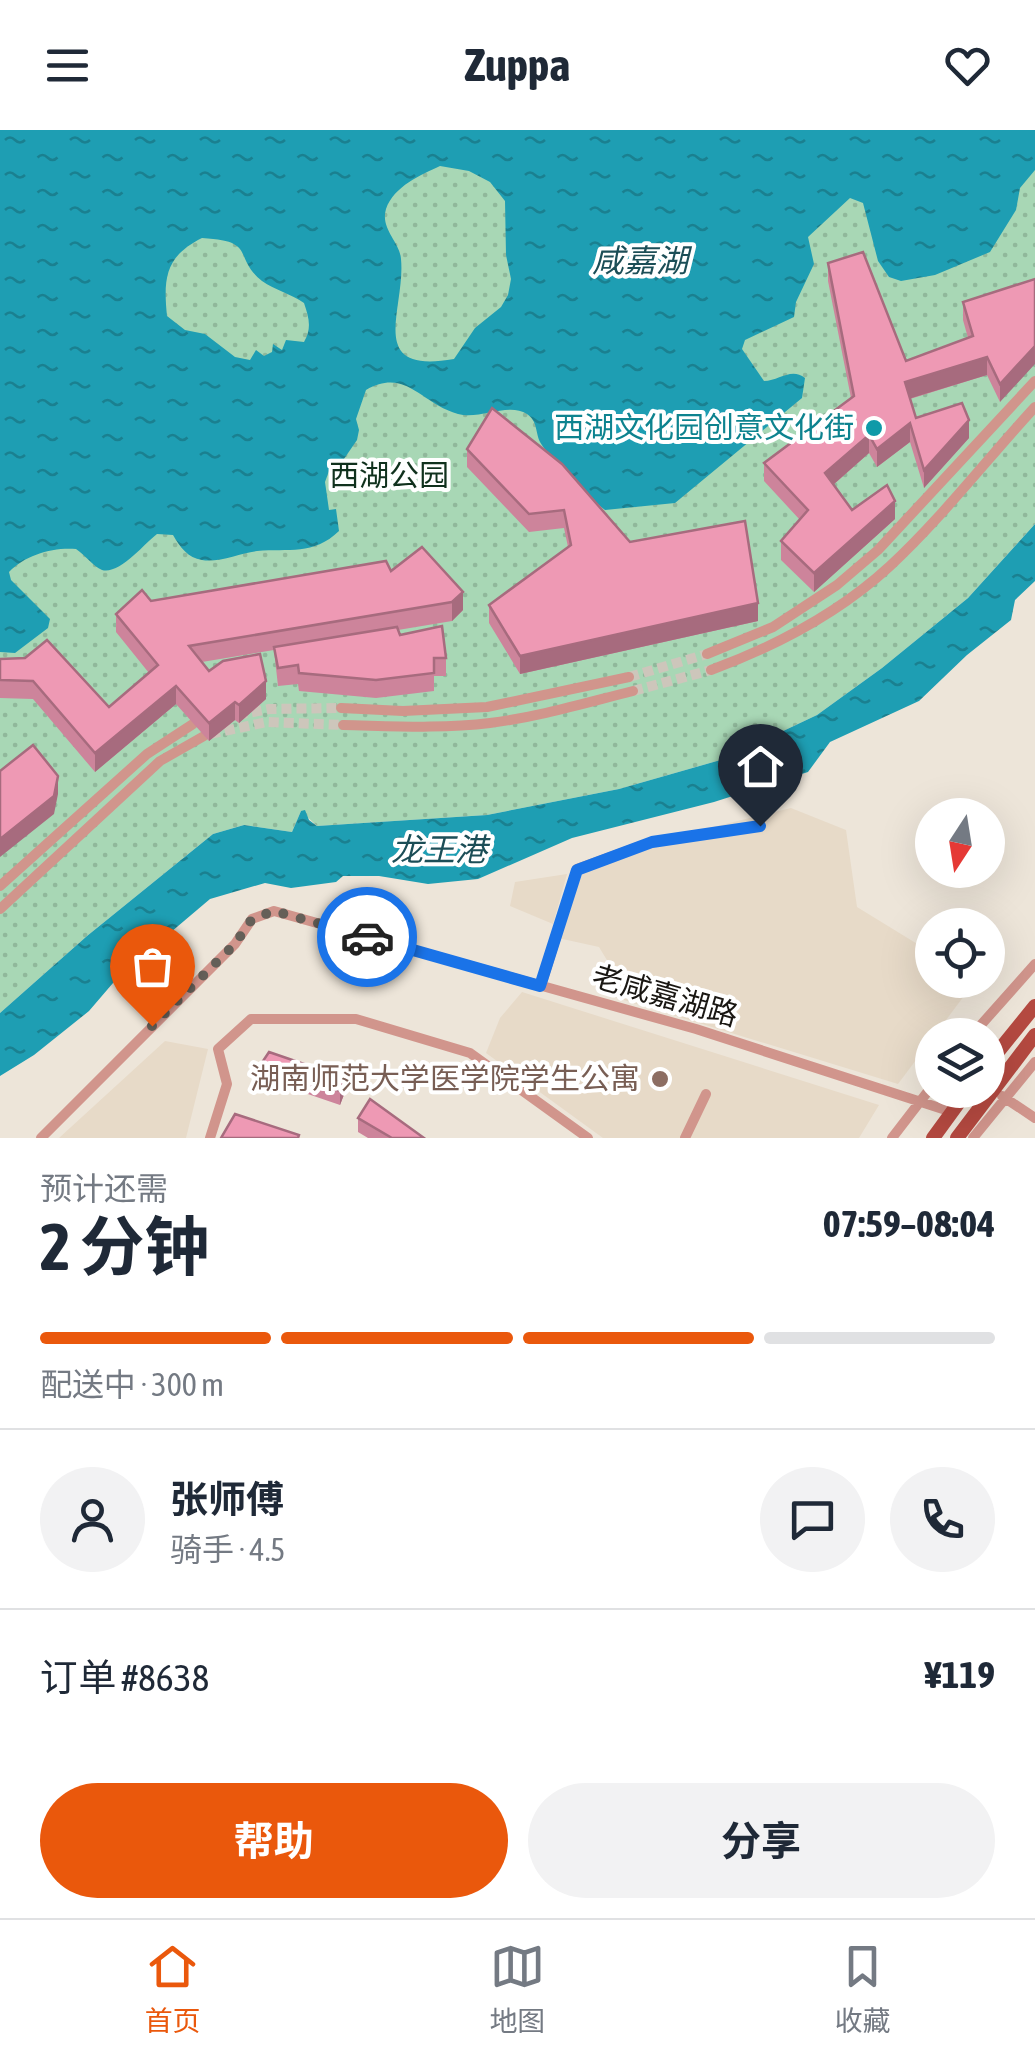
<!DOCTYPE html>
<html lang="zh">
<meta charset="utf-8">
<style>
:root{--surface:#fff;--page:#f2f2f3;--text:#1f2937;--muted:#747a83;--line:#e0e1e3;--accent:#ea580c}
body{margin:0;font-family:"Asap Condensed","Noto Sans SC",sans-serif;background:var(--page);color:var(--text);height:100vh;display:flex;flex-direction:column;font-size:38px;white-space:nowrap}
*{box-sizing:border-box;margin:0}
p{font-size:32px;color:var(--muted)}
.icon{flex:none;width:55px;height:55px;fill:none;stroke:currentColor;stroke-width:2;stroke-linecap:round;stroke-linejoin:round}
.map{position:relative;height:1008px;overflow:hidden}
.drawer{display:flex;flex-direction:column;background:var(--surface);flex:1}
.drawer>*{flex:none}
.needle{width:65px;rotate:192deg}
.controls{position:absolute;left:915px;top:668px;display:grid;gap:20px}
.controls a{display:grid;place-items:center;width:90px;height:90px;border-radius:50%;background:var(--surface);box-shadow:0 10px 40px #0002;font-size:50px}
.pin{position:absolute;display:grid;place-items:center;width:85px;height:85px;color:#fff;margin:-102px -42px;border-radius:50% 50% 50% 0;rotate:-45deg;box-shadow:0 0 10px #0007}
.pin .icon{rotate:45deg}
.courier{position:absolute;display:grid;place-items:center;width:100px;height:100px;margin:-50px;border:8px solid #1a73e8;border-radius:50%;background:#fff;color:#222;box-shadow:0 2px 12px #0007}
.headline em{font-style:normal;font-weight:700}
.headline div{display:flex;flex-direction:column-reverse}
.headline{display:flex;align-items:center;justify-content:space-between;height:170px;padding:0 40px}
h1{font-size:65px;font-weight:700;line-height:75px}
.bar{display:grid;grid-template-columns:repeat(4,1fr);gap:15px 10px;align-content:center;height:120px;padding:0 40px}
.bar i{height:12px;border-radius:8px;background:var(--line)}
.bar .active{background:var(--accent)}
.bar p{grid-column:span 4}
.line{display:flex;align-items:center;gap:25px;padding:0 40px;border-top:2px solid var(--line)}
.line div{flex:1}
.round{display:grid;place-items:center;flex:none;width:105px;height:105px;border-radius:52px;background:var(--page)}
.cta{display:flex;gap:20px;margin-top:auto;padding:20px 40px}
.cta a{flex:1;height:115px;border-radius:60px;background:var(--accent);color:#fff;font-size:40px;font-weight:700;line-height:115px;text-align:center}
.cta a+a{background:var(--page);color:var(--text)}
header{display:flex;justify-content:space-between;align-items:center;height:130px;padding:0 40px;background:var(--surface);font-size:45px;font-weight:700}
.dock{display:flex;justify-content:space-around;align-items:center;height:140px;border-top:2px solid var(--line);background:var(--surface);font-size:28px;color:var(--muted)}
.dock a{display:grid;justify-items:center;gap:5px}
.dock .active{color:var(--accent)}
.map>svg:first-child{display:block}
</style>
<header><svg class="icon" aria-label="menu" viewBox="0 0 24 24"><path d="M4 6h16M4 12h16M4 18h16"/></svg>Zuppa<svg class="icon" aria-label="heart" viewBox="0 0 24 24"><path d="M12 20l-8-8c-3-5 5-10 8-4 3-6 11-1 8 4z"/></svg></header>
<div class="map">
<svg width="1035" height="1008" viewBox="0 0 1035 1008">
<defs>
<pattern id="park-dots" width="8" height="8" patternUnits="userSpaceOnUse" patternTransform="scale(2.5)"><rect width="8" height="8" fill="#a8d7b5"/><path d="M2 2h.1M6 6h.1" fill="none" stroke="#90b89b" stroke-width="1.8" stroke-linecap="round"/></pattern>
<pattern id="water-ripples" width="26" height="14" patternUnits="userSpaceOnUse" patternTransform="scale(2.5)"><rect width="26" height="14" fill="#1e9eb3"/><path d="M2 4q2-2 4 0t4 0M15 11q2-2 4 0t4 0" fill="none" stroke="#1a8090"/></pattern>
</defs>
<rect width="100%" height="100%" fill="#ede5d9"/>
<!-- built -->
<path fill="#e7dac8" d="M791 678 846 700 857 777 932 823V850H976L898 954 614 867 616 845 599 817 558 808 584 739 644 714Z
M567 744 553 794 510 776 515 752Z
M522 862 879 975 859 1008H603L486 923 500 888Z
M165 911 208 919 186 1008H59Z"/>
<!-- park -->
<path fill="url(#park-dots)" d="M0 0H1035V394L968 468 882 538 817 585 724 629 619 659 487 685 317 696 301 681 292 702 244 695 213 704 87 806 0 883Z"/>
<!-- water -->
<path fill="url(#water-ripples)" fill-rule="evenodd" d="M0 0H1035V40L1020 58 1016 80 990 122 935 145 901 151 889 147 878 131 863 73 850 68 808 107 814 134 796 172 794 187 745 210 742 219 764 251C779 251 791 237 805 248L802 268 675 373 605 380C590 368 548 327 540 312 535 301 538 292 527 284 508 272 480 290 458 284 421 274 406 237 366 260L356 289 359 300 357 310 335 342 329 341 325 352 329 380 336 379 339 401C313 426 289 418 257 421 240 423 219 433 202 430 188 428 180 417 173 405L157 404C144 414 119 445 102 440 93 436 85 425 76 419 53 417 25 425 9 442L11 450 50 489 48 498 15 523 0 522ZM440 36 469 41 490 52 505 71 506 125 511 149 508 165 501 177 475 198 454 229C364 245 406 179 401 129 400 112 380 99 386 79 394 56 421 45 440 36ZM202 108C258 111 232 127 262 151 275 160 291 164 304 173 309 188 312 198 304 212L286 210 282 220 273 214 272 222 264 226 256 220 250 230 235 227 205 204 185 200 167 186C163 147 166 126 202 108Z
M1035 394V451L1015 470 1011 490 967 525 919 571 830 612 808 642 714 672 572 708 478 749 428 754 379 746H343L336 752 291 758 265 753 210 769 119 846 89 881 34 925 0 946V883L87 806 213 704 244 695 292 702 301 681 305 680 309 690 317 696 487 685 619 659 724 629 817 585 882 538 968 468Z"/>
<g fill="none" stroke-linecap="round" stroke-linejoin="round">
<!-- minor-tunnel -->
<path stroke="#cdc6bb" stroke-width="10" stroke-dasharray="10 5" stroke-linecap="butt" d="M629 547 707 524
M633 561 711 540
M237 585 269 579 341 578
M210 604 267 592 343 595"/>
<!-- minor -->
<path stroke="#d1958c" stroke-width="10" d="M707 524 773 497 837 455 878 420 1035 251
M711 540C776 516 838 484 890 436 940 390 988 328 1035 277
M341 578 403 581 487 577 629 547
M343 595C392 596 441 599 490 593 538 587 585 573 633 561
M0 756 147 624 193 594
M0 779 160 631 204 606
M541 856 577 739 652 712 759 696
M972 905 1035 834
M1002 966 1035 988
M41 1008 235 814 252 789 274 781 696 899 952 982
M210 1008 227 954 218 919 251 889H356L470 923 588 1008
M685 1008 706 964
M892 1008 932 956
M973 1008 1035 932"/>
<!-- major -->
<path stroke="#b44940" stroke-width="14" d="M988 934 1035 876
M933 1008 968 960
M957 1008 1035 905"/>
</g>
<!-- wall -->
<path fill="#cd849b" d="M828 133 906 231 968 208 963 190V172L1035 149 1000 272 987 245 910 269 916 288 969 308 924 358 910 312 877 337 869 323 833 355 852 380 895 389 814 462 781 430V411L800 390 764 351V333L851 268 828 151Z
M467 319 630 412 758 491 520 544 489 493V475L568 417 564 398 529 402 467 337Z
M422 417 463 480 452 491 398 500 400 505 446 528V546H434V561L376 568 299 561 298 554 278 556 274 520 202 532 209 541 266 569 239 593 235 590 209 611 176 574 95 642 33 569 0 568V529L109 577 149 543 116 502V484L151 471 391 441Z
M261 934 345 962 340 975 261 948Z
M358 988 424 1008H368L358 1002Z"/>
<!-- shaded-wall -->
<path fill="#a76b7e" d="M1035 216V234L1000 272V254Z
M987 227V245L905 270V252Z
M969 290V308L924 358V340Z
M910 293V312L877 337V319Z
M869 305V323L825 362V343Z
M895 371V389L814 462V443Z
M463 462V480L452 491V472Z
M758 473V491L520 544V526Z
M266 551V569L239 593V575Z
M176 556V574L95 642V623Z
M235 572V590L209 611V593Z
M58 646V664L54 684 0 727V709Z
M345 948V962L340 975V961Z"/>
<!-- building -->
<path fill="#ee99b4" stroke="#a76b7e" stroke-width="2.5" d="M863 122 906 231 973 206 963 172 1035 149V216L1000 254 987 227 905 252 916 288 962 273 969 290 924 340 910 293 877 319 869 305 825 343 852 380 887 355 895 371 814 443 781 411 808 380 764 333 854 266 828 133Z
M492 278 562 334 630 412 745 391 758 473 520 526 489 475 571 415 564 380 529 384 467 319Z
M422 417 463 462 452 472 189 516 209 541 223 531 260 524 266 551 239 575 235 572 209 593 176 556 95 623 33 551 0 550V529L25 528 47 510 109 577 158 535 116 484 142 460 151 471 386 431 391 441Z
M442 496 446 528H434V543L376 550 299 543 298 535 278 538 274 517 397 497 400 505Z
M33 615 58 646 54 666 0 709V641Z
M269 922 345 948 340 961 261 934Z
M370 969 424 1008H392L358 988Z
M235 984 299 1005 298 1008H221Z"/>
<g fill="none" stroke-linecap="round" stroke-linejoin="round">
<!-- done -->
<path stroke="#645f58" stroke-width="10" stroke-dasharray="0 18" d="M152 896 235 814 252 789 274 781 367 807"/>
<!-- route -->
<path stroke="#1a73e8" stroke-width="12" d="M367 807 540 856 577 740 652 712 760 696"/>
</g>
<!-- markers -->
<circle fill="#0f9aa8" stroke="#fff" stroke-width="4" cx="874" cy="298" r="10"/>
<circle fill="#8d6e63" stroke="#fff" stroke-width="4" cx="660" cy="949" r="10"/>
<g text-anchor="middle" stroke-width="8" stroke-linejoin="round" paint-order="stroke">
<!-- culture labels -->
<g font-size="30" fill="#0d838f" stroke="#fff" text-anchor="end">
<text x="854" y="308">西湖文化园创意文化街</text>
</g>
<!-- park labels -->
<g font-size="30" fill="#10311d" stroke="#fff">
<text x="389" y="356">西湖公园</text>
</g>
<!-- street labels -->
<g font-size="30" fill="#1a1713" stroke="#fff">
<text transform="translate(665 866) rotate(16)" y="10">老咸嘉湖路</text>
</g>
<!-- education labels -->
<g font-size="30" fill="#785e54" stroke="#fff" text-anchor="end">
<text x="640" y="959">湖南师范大学医学院学生公寓</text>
</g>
<!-- water labels -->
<g font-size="32" font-style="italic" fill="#1c4e57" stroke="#fff">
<text x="640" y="142">咸嘉湖</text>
<text x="439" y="731">龙王港</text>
</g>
</g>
</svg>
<div class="controls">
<a><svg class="needle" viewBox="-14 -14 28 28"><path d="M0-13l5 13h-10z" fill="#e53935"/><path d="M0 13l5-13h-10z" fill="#747a83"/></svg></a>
<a><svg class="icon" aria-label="locate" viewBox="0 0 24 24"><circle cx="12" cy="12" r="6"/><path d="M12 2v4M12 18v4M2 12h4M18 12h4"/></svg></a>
<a><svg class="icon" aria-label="layers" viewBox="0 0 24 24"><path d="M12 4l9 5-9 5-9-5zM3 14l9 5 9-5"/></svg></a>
</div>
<div class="pin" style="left:152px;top:896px;background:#ea580c"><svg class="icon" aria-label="bag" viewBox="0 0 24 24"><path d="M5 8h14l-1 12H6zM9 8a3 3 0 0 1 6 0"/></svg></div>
<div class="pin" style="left:760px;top:696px;background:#1f2937"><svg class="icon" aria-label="home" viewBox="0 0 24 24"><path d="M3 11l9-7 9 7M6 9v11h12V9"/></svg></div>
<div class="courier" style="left:367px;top:807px"><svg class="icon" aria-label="car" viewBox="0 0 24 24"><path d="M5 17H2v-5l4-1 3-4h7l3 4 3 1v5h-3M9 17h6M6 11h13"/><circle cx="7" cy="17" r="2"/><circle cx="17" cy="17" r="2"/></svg></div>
</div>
<section class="drawer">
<div class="headline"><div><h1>2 分钟</h1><p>预计还需</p></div><em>07:59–08:04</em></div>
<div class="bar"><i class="active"></i><i class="active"></i><i class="active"></i><i></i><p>配送中 · 300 m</p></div>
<div class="line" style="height:180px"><a class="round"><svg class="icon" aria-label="person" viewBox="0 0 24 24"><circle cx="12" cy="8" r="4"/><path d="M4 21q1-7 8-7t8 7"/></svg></a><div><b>张师傅</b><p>骑手 · 4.5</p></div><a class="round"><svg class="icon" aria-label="chat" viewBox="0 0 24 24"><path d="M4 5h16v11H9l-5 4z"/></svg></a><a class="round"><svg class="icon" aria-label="phone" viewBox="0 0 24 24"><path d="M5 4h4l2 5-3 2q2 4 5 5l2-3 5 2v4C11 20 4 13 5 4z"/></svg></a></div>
<div class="line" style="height:130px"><div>订单 #8638</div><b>¥119</b></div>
<div class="cta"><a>帮助</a><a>分享</a></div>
</section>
<nav class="dock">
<a class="active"><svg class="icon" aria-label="home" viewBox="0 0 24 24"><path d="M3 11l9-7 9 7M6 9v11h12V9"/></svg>首页</a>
<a><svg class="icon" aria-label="map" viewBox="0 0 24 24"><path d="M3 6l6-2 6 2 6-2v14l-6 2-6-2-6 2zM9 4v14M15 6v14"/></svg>地图</a>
<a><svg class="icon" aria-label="saved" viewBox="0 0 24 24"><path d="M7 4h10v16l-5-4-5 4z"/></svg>收藏</a>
</nav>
